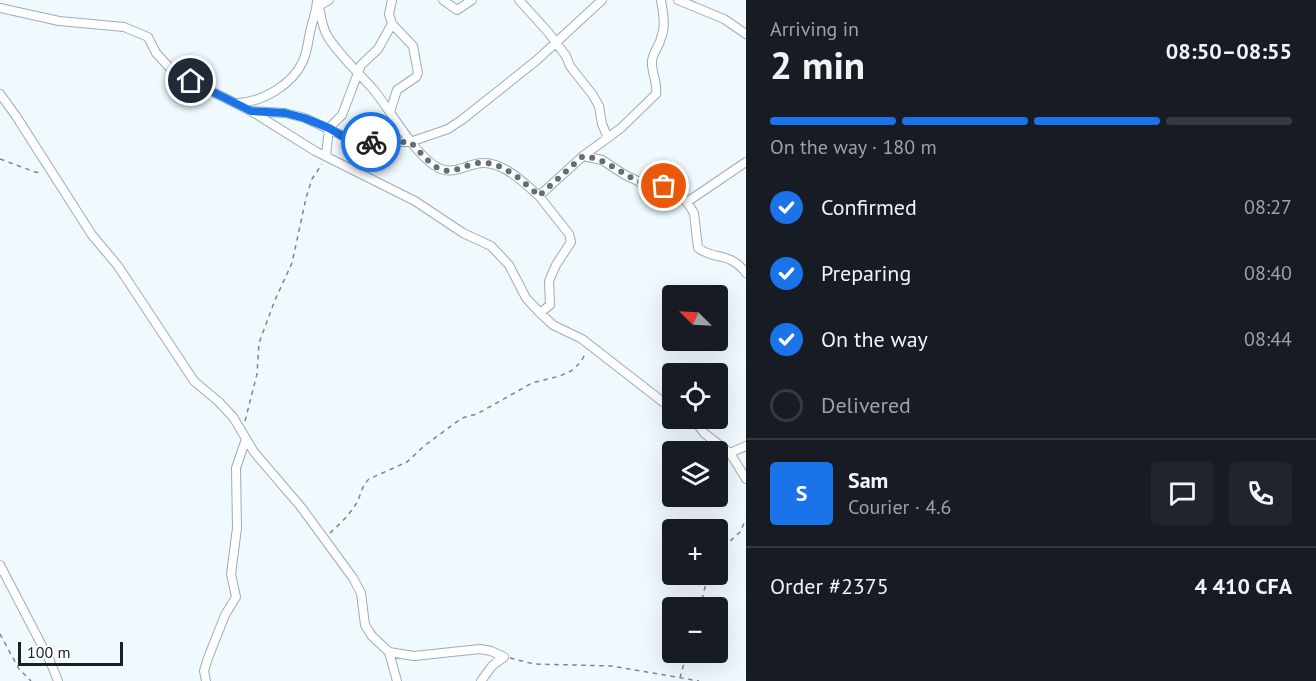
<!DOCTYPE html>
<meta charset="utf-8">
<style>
:root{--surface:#171b24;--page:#20242c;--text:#f1f3f6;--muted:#9ea1a6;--line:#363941;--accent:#1a73e8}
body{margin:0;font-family:"PT Sans",sans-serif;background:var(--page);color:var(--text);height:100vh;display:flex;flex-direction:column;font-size:22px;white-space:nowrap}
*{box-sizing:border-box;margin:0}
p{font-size:20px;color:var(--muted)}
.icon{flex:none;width:33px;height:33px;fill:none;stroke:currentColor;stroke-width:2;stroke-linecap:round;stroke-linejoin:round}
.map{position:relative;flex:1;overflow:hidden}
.sheet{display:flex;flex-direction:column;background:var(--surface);width:570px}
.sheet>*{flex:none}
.needle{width:39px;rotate:294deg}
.controls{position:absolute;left:662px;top:285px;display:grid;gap:12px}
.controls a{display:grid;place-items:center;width:66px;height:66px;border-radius:6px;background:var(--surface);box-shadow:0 6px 24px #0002;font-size:30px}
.scale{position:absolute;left:18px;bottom:15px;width:105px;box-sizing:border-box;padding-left:6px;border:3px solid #182125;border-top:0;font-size:16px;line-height:21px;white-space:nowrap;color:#182125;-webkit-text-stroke:4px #fff;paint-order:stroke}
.pin{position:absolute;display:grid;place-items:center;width:51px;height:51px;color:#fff;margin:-26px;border:3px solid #fff;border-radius:50%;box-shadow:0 2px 6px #0007}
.courier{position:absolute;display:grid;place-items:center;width:60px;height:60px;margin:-30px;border:4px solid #1a73e8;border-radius:50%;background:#fff;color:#222;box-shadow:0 2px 8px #0007}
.summary em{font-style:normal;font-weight:700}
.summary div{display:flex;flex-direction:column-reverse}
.summary{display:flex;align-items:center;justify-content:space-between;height:102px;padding:0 24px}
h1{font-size:39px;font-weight:700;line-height:45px}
.bar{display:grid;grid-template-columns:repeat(4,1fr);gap:9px 6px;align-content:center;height:72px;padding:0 24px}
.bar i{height:8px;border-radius:4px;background:var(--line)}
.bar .selected{background:var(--accent)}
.bar p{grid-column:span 4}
.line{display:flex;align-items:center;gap:15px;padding:0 24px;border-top:2px solid var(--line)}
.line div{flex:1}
.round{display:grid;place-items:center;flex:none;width:63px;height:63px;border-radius:6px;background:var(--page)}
ol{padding:0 24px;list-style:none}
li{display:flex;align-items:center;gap:18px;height:66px}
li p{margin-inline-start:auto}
li .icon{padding:6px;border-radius:50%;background:var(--accent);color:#fff;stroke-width:4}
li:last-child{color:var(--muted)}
li i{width:33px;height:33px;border:3px solid var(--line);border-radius:50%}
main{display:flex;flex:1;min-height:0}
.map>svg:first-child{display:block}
</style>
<main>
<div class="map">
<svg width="746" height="681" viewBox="0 0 746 681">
<rect width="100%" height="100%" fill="#f0fafe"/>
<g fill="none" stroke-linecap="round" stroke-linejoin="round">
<!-- minor casing -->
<g stroke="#97aeb7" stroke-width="10">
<path id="minor" d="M443 0 457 10 472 0
M519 0 548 32 566 56 570 66 592 94 599 106 602 124 608 138
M678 0 724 19 746 34
M319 6C321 16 322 28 328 37 340 56 358 72 373 89 390 109 417 160 441 169 452 174 465 166 476 164 500 158 523 182 539 196L583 156 602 160 625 175 642 183 659 184 669 188 687 202 746 162
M317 7 329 0
M0 8 59 21 124 27 148 37 156 53 170 68 191 81 251 111 315 151 415 201 463 233 491 246 509 265 526 298 540 313 553 325 582 339 663 402 672 407
M0 94 16 116 92 235 118 266 194 381 219 402 233 417 254 452 301 507 353 578 361 593 365 625 372 636 389 652 397 681
M238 103C263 102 293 84 303 61 308 50 308 39 311 28 313 19 317 10 317 0
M251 111 285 113 305 118 356 142H410L448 129 463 119 537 60 602 0
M390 112 397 90 416 77 418 73 413 46 392 24
M326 156 329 128 342 115 361 65 378 49 392 24 389 14 392 0
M583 156 621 128 656 94C658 83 651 72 652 61 653 52 659 47 661 38 666 26 663 12 661 0
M539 196 569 234 571 242 556 265 549 281 550 305 540 313
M687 202 694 213 698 248C716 261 729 251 746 273
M693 418 704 433 730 453 746 479
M730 453 746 446
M0 565 50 661 58 681
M389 652 414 656 480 649 491 651 504 657 492 666 481 681
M206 681 204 671 208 658 225 615 236 597 231 574 237 528 236 468 246 439"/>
</g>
<!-- path -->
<path stroke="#7c868a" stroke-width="1.5" stroke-dasharray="4.5 4.5" stroke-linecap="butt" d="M0 159 35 172 42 173
M245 421 257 374 259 343 275 300 292 263 306 198 312 179 322 164
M330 533C339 525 349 515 356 504 361 496 361 486 369 479L407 462 424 446 462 418 477 414 532 383 560 376 571 371 580 363 584 356V352
M717 553 740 532 746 519
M700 608 708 574
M0 634 19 669 31 681
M510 658 534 664 612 666 699 681
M680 678 687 652"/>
<!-- minor -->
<use href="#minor" stroke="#fff" stroke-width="8"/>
</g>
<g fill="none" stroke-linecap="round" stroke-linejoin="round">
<!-- done -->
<path stroke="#646d71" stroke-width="6" stroke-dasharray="0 10.8" d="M371 142H410C419 150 427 162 438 168 451 176 465 164 479 163 501 160 524 182 539 196L583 156C605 158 620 173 640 182 648 185 656 183 664 186"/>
<!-- route -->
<path stroke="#1a73e8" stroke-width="8" d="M191 81 251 111 285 113 304 118 329 128 349 140 356 142H371"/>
</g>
</svg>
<div class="controls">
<a><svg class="needle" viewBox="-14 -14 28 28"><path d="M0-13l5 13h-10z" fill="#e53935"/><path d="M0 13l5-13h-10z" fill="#9ea1a6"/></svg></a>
<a><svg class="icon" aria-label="locate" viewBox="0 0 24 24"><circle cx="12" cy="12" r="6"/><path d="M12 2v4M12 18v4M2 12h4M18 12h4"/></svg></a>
<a><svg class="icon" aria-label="layers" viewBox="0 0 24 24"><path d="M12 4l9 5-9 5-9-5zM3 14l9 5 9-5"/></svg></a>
<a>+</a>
<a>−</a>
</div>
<div class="scale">100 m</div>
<div class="pin" style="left:664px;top:186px;background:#ea580c"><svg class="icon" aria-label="bag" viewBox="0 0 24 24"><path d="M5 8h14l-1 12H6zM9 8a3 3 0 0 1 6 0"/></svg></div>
<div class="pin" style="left:191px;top:81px;background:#1f2937"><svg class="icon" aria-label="home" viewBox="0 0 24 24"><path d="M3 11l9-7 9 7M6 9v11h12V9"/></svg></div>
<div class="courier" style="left:371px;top:142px"><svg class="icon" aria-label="bike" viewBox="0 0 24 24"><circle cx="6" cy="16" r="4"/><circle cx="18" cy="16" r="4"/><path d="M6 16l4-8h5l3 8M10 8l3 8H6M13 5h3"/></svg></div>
</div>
<section class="sheet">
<div class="summary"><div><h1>2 min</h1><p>Arriving in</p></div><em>08:50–08:55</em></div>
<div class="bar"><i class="selected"></i><i class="selected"></i><i class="selected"></i><i></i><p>On the way · 180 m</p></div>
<ol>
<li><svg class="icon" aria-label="check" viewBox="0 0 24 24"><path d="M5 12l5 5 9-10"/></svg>Confirmed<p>08:27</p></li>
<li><svg class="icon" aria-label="check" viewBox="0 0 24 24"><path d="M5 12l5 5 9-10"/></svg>Preparing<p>08:40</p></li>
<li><svg class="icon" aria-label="check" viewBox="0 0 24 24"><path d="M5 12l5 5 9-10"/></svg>On the way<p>08:44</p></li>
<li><i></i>Delivered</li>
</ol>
<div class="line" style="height:108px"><b class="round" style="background:var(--accent);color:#fff">S</b><div><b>Sam</b><p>Courier · 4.6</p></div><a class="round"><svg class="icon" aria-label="chat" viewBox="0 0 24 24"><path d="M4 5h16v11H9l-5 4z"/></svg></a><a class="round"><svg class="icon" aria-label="phone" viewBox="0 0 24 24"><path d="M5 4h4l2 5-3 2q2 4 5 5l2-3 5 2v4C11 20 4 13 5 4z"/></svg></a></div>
<div class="line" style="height:78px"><div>Order #2375</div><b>4 410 CFA</b></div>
</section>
</main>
